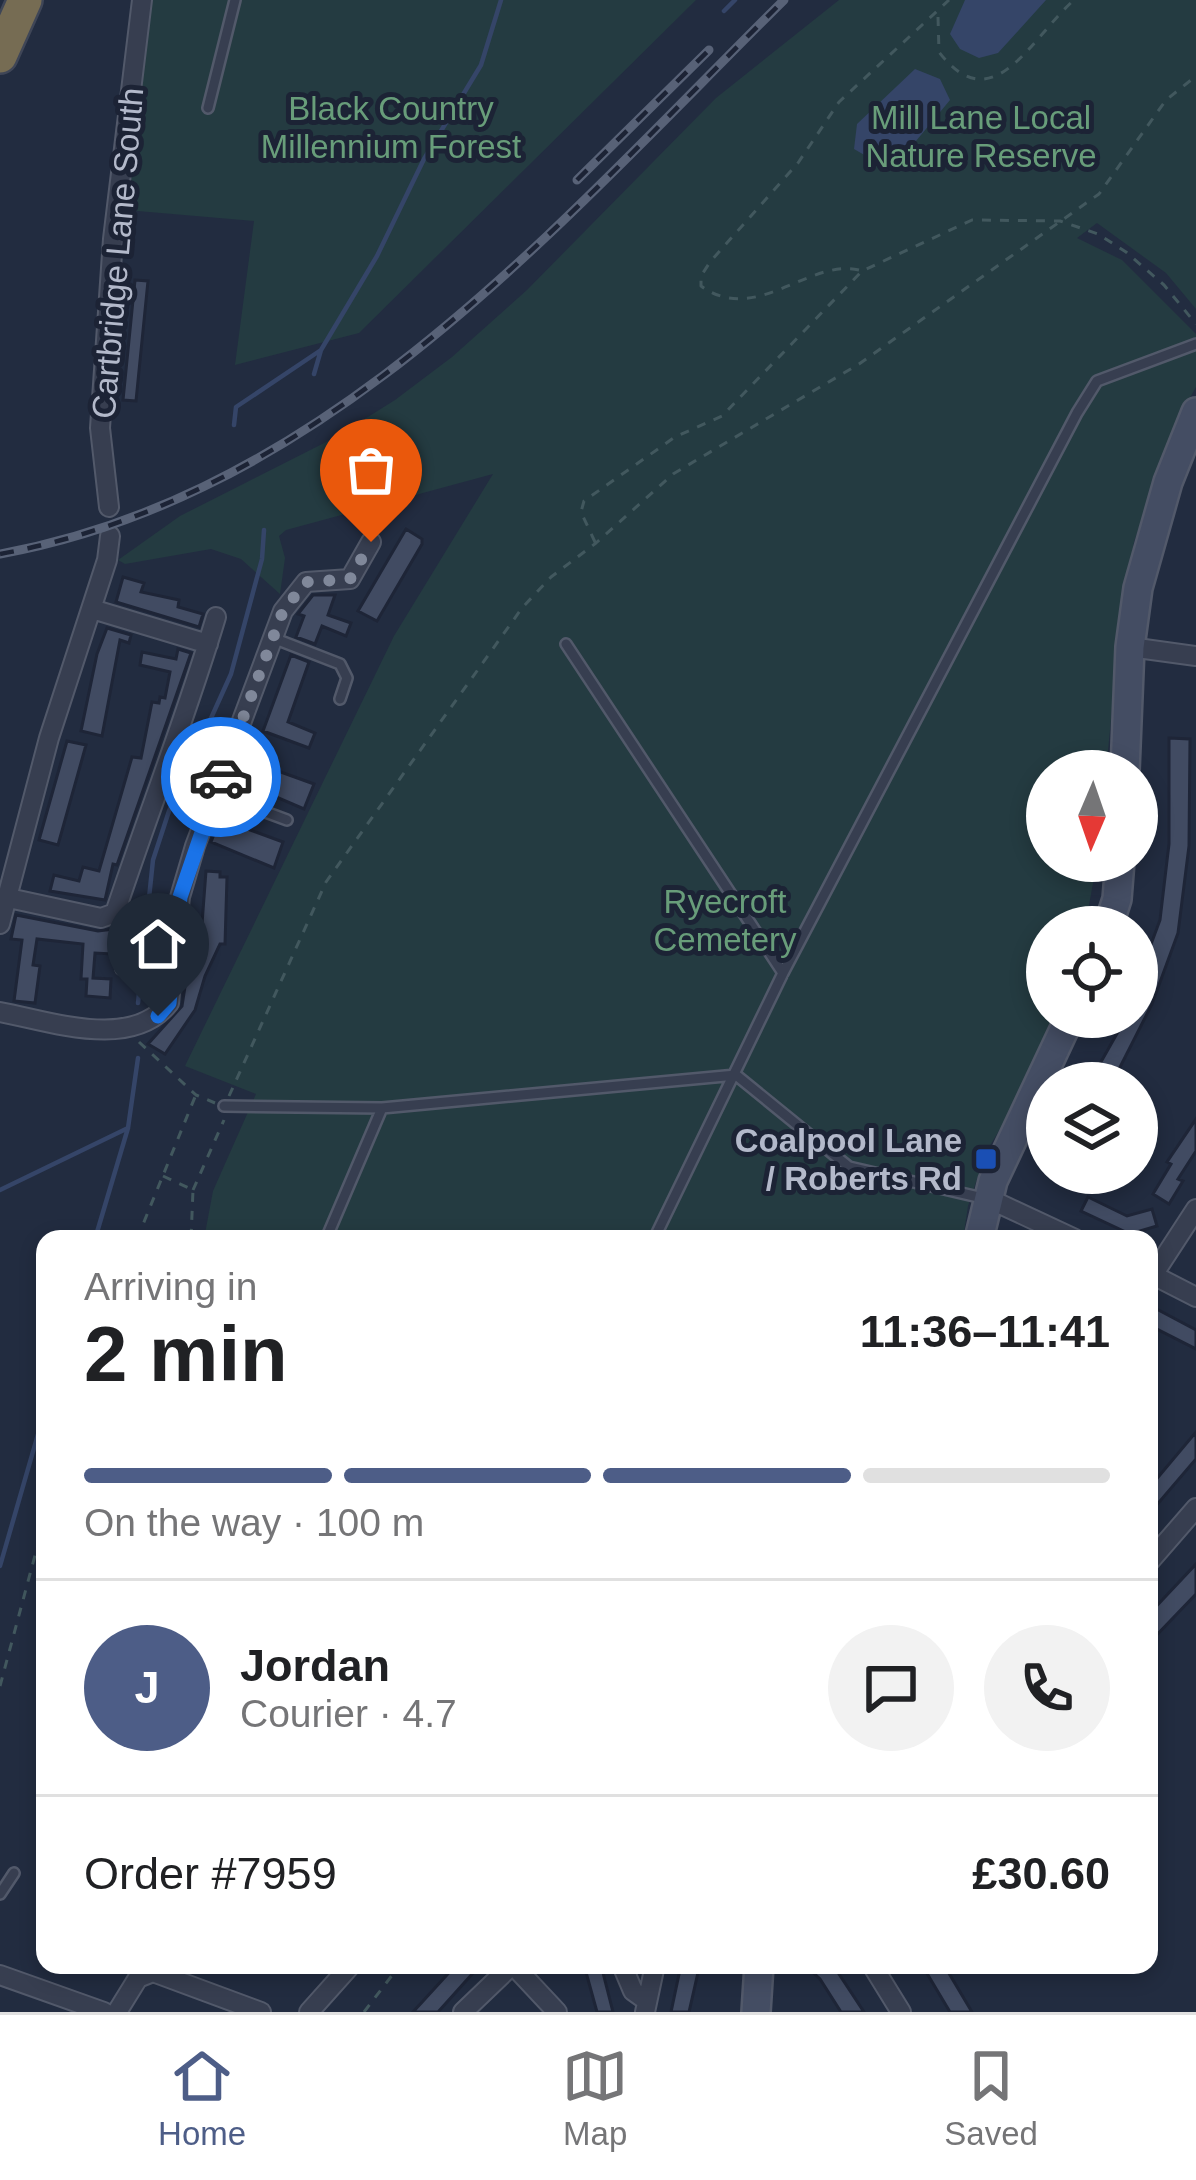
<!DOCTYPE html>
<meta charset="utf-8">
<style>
:root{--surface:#fff;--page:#f2f2f2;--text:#202124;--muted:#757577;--line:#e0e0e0;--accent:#4d5d87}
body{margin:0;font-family:Arial,sans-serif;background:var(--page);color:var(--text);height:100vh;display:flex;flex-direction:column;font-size:45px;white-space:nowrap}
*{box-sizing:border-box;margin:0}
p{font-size:39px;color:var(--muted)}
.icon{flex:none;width:66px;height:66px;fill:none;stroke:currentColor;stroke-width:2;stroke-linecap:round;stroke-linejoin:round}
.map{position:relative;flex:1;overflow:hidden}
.drawer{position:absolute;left:36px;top:1230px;width:1122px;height:744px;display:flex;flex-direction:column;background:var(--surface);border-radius:24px;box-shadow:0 6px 18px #0003}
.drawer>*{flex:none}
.needle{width:78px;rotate:182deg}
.buttons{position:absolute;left:1026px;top:750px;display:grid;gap:24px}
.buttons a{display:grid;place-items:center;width:132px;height:132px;border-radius:50%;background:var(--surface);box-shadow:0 6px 18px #0003;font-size:60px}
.pin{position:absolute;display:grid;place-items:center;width:102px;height:102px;color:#fff;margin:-123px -51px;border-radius:50% 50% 50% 0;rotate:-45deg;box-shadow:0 0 12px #0007}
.pin .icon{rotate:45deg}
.courier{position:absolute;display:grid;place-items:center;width:120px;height:120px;margin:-60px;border:9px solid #1a73e8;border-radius:50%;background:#fff;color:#222;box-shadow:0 3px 15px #0007}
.overview em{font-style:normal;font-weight:700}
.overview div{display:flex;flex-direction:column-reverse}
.overview{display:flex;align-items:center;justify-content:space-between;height:204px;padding:0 48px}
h1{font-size:78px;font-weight:700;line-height:90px}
.bar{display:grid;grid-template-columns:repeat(4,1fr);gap:18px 12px;align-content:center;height:144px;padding:0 48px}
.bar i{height:15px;border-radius:9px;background:var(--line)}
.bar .selected{background:var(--accent)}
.bar p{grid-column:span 4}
.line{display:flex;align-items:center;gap:30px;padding:0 48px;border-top:3px solid var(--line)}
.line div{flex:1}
.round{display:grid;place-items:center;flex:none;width:126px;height:126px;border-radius:63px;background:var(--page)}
.tab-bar{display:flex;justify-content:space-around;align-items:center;height:168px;border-top:3px solid var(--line);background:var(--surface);font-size:33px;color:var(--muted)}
.tab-bar a{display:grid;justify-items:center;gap:6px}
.tab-bar .selected{color:var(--accent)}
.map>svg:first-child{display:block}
</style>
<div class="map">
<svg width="1196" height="2012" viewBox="0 0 1196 2012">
<rect width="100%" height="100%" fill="#222c40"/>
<!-- green -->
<path fill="#243b41" d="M150 0H696L359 333 235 365 254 221 126 210Z
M839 0H1196V309L1166 273 1097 223 1077 238 1122 260 1196 334V387L1174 426 1134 542 1118 648 1106 771H1047V861H1097L1085 927H1047V1017H1057L1032 1077 986 1152 968 1206 963 1239H204L213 1191 256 1094 185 1066 394 636 493 474 286 530 279 536 285 558 280 594 241 559 211 549 125 564 118 560 180 516 336 437 395 400 452 357 527 290 716 98Z"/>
<!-- water -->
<path fill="#354568" d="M965 0H1046L998 53 979 58 960 49 950 34Z
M915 69 940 79 950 100 911 147 873 160 854 149 857 124Z"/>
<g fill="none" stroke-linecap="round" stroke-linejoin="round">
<!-- stream -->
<path stroke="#354568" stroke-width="4.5" d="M724 11 735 0
M314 374 321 350 377 256 424 159 481 65 501 0
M234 425 236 407 321 350
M138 1003 153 860 169 811 231 674 262 559 264 530
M0 1190 128 1128
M95 1239 128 1128 138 1058
M0 1566 45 1410"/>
</g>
<!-- building -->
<path fill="#414b62" stroke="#1e2537" stroke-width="3" d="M135 280 148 281 136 401 123 400Z
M406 529 422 539V544L377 621 358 611Z
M123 577 144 583 141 592 179 600 178 607 203 614 199 627 116 602Z
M313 595H335L328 615 351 623 346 636 322 626 315 644 296 637 304 616 298 614Z
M107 628 131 635 129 643 120 640 102 736 81 731 97 654Z
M178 649 191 653 117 865 113 864 105 900 50 891 54 875 79 881 83 867 99 871 132 757 141 758 152 702 159 703 160 697 165 698 170 672 140 665 142 652 176 659Z
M291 655 309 662 288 722 315 733 309 748 263 731Z
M1169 738 1190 739 1189 846 1178 933 1152 1004 1112 1083H1089L1123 1023 1109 1017H1137V982L1160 920 1169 844Z
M67 741 86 745 58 845 39 840Z
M242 758 314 784 304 809 235 779Z
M220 819 283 842 274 868 211 842Z
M206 871 220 872V877H227L225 944H220L205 976 195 1010 165 1054 148 1044 182 1006 189 961 201 937Z
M16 915 98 931 114 929 113 954 95 953 93 978 111 979 110 998 86 996 87 979H81L83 944 37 939 33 965 40 966 35 1003 14 1001 22 940 11 939Z
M1196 1119V1151L1178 1179 1183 1181 1169 1204 1153 1194 1171 1164 1167 1162Z
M1088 1197 1127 1216 1152 1209 1157 1226 1130 1234 1081 1211Z
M1149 1305 1196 1330V1349L1149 1325Z
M1196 1432V1459L1149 1514V1488Z
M1196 1564V1594L1149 1643V1614Z
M456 1965H464L473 1973 438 2012H413Z
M584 1965H601L613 2012H597Z
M681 1965 699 1968 689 2012H671Z
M805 1965H833L864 2012H841L820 1979Z
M922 1965H944L972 2012H950Z"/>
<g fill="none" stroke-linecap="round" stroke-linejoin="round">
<!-- lane casing -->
<g stroke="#52596a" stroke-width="14">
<path id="lane" d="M208 108 235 0
M273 638 340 664 347 678 340 699
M566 644 783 973
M214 793 287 820
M115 913 123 926 121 969
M224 1106 382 1108 736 1075 849 1167 987 1199
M326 1239 382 1108
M654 1239 783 973 1077 413 1097 381 1196 344
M0 1894 14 1873"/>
</g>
<!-- street casing -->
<g stroke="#52596a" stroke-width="22">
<path id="street" d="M109 507 100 428 113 239 142 0
M92 609 208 644
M1130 647 1196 656
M4 897 101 918 115 913C148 814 186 717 216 617
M0 924 49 738 107 560 110 536
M0 1012C50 1021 131 1051 169 1003L180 897 195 846 283 611 306 582 350 579 371 542
M1000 1204 1075 1239
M1149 1273 1196 1297
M1153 1275 1196 1209
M1149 1562 1196 1508
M513 1965 557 2012
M622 1965 633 1991 647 2001
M872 1965 901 2012
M0 1975 104 2012
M117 2012 138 1978 153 1972 261 2012
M309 2012 351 1965
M463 2012 512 1965
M645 2012 655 1965"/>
</g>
<!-- secondary casing -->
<g stroke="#52596a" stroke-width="32">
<path id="secondary" d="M1125 771 1130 647 1138 588 1168 482 1196 412
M1108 927 1117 899 1120 861
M979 1239 993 1181 1070 1017
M756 2012 759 1965"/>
</g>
<!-- highway casing -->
<g stroke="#3f4657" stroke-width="38">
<path id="highway" d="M0 56 25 0"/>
</g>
<!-- path -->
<path stroke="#42585e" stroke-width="3" stroke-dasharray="9 9" stroke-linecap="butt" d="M938 17 939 52C993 122 1030 39 1074 0
M859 270C809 258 756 326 701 286V276L710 262 798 163 839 102 949 0
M595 542 581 512 584 501 675 437 722 416 862 271 972 220 1060 221 1098 234 1126 252 1164 285 1196 324
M139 1042 196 1095 215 1103
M229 1096 326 882 522 608 551 577 596 543 673 474 859 364 1099 194 1166 100 1196 76
M163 1176 193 1190 191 1239
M193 1190 224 1120
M137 1239 195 1097
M0 1686 45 1518
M364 2012 400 1965"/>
<!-- lane -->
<use href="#lane" stroke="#373e50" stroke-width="9"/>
<!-- street -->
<use href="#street" stroke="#373e50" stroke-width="18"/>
<!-- secondary -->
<use href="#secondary" stroke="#444d63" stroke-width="27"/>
<!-- highway -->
<use href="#highway" stroke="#766c53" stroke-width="33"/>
<!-- rail casing -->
<g stroke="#586277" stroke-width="9">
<path id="rail" d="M577 180 709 50
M0 554C329 494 558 224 784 0"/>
</g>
<!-- rail -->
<use href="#rail" stroke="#1c2335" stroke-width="4.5" stroke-dasharray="14" stroke-linecap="butt"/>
</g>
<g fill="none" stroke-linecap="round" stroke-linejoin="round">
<!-- done -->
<path stroke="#80889a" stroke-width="12" stroke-dasharray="0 21.6" d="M221 777 283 611 306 582 350 579 371 542"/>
<!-- route -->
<path stroke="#1a73e8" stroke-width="15" d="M158 1016 169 1003 180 897 221 777"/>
</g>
<!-- markers -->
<rect fill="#1a4fb4" stroke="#1c2335" stroke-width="4.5" x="974" y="1147" width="24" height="24" rx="6"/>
<g text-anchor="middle" stroke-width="10" stroke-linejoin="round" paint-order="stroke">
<!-- park labels -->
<g font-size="33" fill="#689d7a" stroke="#1c2335">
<text x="391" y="120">Black Country<tspan x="391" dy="38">Millennium Forest</tspan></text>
<text x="981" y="129">Mill Lane Local<tspan x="981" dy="38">Nature Reserve</tspan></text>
<text x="725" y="913">Ryecroft<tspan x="725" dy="38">Cemetery</tspan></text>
</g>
<!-- street labels -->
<g font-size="33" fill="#b3b9ca" stroke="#1c2335">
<text transform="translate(117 253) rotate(-85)" y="12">Cartbridge Lane South</text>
</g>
<!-- poi labels -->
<g font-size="33" font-weight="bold" fill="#b3b9ca" stroke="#1c2335" text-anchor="end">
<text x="962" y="1152">Coalpool Lane<tspan x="962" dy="38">/ Roberts Rd</tspan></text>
</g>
</g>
</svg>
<div class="buttons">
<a><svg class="needle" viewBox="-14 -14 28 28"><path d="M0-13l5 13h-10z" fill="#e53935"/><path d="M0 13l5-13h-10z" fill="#757577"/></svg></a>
<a><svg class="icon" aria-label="locate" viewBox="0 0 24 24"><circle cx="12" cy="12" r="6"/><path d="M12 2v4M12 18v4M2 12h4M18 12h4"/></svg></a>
<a><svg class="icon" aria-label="layers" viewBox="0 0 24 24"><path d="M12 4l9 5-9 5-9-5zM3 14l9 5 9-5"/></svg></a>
</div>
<div class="pin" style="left:371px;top:542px;background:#ea580c"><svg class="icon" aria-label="bag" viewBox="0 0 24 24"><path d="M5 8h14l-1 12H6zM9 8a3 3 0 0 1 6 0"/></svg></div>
<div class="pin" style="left:158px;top:1016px;background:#1f2937"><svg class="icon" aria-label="home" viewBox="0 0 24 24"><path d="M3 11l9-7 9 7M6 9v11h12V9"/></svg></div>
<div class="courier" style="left:221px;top:777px"><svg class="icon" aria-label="car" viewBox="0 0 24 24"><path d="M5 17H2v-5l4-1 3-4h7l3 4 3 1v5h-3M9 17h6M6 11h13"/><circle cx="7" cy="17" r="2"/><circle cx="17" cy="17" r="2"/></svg></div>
<section class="drawer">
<div class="overview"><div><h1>2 min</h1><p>Arriving in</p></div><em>11:36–11:41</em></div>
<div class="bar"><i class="selected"></i><i class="selected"></i><i class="selected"></i><i></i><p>On the way · 100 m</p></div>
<div class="line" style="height:216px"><b class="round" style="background:var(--accent);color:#fff">J</b><div><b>Jordan</b><p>Courier · 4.7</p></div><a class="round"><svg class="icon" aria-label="chat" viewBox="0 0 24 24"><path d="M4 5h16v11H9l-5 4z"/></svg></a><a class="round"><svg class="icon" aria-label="phone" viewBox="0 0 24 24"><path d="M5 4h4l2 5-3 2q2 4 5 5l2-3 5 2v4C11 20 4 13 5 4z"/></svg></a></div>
<div class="line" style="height:156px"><div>Order #7959</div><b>£30.60</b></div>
</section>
</div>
<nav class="tab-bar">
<a class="selected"><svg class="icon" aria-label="home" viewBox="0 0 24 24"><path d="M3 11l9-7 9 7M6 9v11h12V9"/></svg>Home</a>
<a><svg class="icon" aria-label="map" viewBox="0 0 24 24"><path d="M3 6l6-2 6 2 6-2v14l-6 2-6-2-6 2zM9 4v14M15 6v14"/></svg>Map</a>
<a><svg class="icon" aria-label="saved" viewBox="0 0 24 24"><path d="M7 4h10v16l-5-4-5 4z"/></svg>Saved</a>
</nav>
